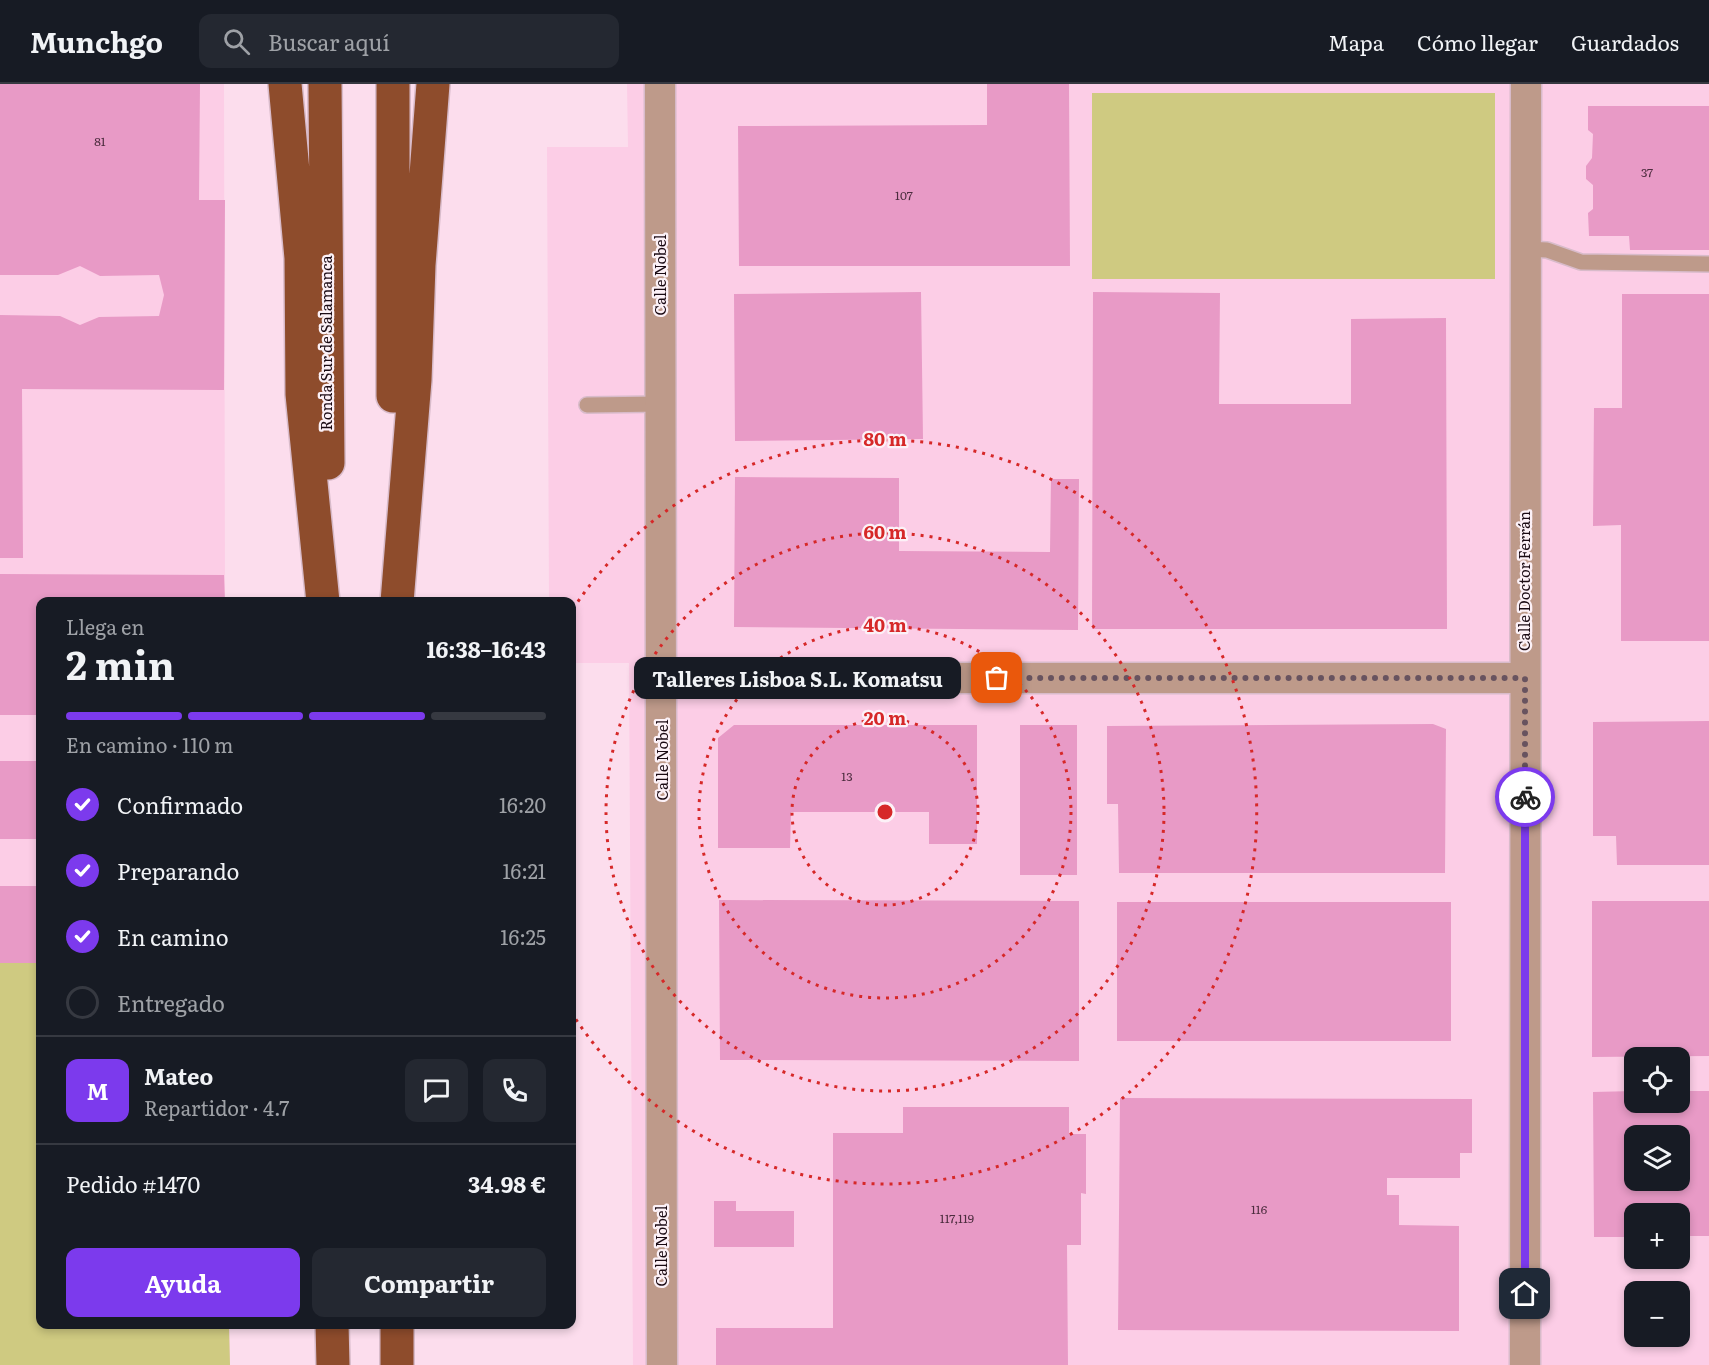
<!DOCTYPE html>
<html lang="es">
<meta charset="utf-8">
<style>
:root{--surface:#171b24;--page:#242831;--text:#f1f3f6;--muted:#9ea1a6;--line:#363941;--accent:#7c3aed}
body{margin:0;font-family:Literata,serif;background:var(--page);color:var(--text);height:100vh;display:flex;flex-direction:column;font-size:22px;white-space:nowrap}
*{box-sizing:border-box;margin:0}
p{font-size:20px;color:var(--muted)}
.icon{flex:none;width:33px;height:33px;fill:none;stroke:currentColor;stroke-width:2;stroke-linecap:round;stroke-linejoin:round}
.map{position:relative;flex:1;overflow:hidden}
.drawer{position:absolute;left:36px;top:513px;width:540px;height:732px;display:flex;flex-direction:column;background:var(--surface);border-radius:12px;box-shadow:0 3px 9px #0003}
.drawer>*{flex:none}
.tools{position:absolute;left:1624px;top:963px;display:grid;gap:12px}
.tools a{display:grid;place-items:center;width:66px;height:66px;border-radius:12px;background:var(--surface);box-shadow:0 3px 9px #0003;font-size:30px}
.pin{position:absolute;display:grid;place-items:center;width:51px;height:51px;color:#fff;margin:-26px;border-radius:12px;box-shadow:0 3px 9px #0006}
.courier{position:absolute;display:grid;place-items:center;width:60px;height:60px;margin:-30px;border:4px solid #7c3aed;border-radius:50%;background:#fff;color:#222;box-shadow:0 2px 8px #0007}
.bubble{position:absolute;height:42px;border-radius:12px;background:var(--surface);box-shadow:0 3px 9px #0003;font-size:20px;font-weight:700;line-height:42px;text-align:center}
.summary em{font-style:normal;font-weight:700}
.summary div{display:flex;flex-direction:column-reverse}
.summary{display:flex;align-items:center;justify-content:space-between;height:102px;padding:0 30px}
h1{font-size:39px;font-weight:700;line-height:45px}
.bar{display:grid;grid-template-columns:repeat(4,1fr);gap:9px 6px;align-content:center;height:72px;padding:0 30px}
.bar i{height:8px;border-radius:4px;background:var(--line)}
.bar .current{background:var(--accent)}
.bar p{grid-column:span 4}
.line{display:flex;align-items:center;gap:15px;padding:0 30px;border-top:2px solid var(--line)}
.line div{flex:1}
.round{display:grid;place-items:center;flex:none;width:63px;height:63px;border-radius:12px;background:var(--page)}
ol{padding:0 30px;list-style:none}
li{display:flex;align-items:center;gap:18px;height:66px}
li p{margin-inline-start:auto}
li .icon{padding:6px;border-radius:50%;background:var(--accent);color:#fff;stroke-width:4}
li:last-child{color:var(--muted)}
li i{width:33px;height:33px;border:3px solid var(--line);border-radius:50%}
.action{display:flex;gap:12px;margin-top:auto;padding:12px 30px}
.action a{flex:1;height:69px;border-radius:12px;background:var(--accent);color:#fff;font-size:24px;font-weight:700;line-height:69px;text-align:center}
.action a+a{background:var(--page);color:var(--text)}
header{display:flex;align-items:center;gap:36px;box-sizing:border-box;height:84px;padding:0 30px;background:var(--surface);border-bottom:2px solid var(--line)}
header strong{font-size:28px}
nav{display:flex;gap:33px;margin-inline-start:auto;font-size:21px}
.search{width:420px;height:54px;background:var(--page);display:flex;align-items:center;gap:15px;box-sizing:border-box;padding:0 21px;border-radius:12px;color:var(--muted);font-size:22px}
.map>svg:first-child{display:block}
</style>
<header>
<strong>Munchgo</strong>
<div class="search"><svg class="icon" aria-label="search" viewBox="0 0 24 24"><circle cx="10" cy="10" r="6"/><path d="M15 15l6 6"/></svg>Buscar aquí</div>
<nav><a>Mapa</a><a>Cómo llegar</a><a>Guardados</a></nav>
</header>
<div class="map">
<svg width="1709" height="1281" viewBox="0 0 1709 1281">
<rect width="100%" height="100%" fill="#fcdded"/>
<!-- built -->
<path fill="#fccde6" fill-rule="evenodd" d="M0 0H224L225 517 40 518V1240L229 1241 230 1281H0Z
M627 0H1709V1281H633L629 579H572V518L549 517 547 63H628ZM1635 974H1680V1018H1635ZM1635 1052H1680V1096H1635ZM1635 1130H1680V1174H1635ZM1635 1208H1680V1252H1635Z"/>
<!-- green -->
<path fill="#cfca81" d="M1092 9H1495V195H1092Z
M0 879H40V1240L229 1241 230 1281H0Z"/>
<!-- building -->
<path fill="#e89ac6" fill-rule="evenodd" d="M0 0H200L199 116H225L224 306 22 305 23 474H0V231L60 232 80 241 99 233 159 232 164 211 159 191 100 192 80 182 58 191H0Z
M987 0H1069L1070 182H739L738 42 987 41Z
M1588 22H1709V166H1630L1629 152H1589L1588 129 1593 125V101L1586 95V82L1592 74 1593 50 1588 46Z
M921 208 923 355 735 357 734 210Z
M1093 208 1220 209 1219 320H1351V235L1446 234 1447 545H1092Z
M1622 210H1709V557H1621V441L1593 442 1594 324H1622Z
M735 393 899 394V467L1050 468 1051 395H1079L1078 546 734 543Z
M0 490 224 491 225 518H40V631H0Z
M1709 637V781H1617L1616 752H1593V638Z
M1433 640 1446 645 1445 789H1119L1118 720H1107V642Z
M734 641H977V760H929V728H791L790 764H718V654Z
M1020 641H1077V791H1020Z
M0 677H40V755H0Z
M0 802H40V879H0Z
M719 816 1079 817V977L720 976Z
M1592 817H1709V972L1592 973Z
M1117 818H1451V957H1117Z
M1635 1007V1018H1680V1007H1709V1152H1680V1130H1635V1153H1594L1593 1008ZM1635 1052H1680V1096H1635Z
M1120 1014 1472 1015V1069H1460V1094H1387V1111H1399V1141L1459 1142V1247L1118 1246Z
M903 1023H1069V1050H1086V1110L1081 1109V1161H1067L1068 1281H716V1244H833V1049H903Z
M714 1117H736V1127H794V1163H714Z"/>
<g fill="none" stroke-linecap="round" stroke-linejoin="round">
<!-- service casing -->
<g stroke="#d8bbca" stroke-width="18">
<path id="service" d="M1525 165 1547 166 1581 178 1709 180
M587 321 662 320"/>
</g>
<!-- minor casing -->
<g stroke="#d8bbca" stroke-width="33">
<path id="minor" d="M660 0 662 1281
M663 594H1525
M1525 1281 1526 0"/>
</g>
<!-- trunk casing -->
<g stroke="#d8bbca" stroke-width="36">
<path id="trunk" d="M285 0 301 174 302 310 323 518
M325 0 328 379
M393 0V312
M397 518 415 296 419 181 433 0
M332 1240 333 1281
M397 1240V1281"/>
</g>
<!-- service -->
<use href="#service" stroke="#be9a8a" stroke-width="15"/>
<!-- minor -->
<use href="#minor" stroke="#be9a8a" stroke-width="30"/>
<!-- trunk -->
<use href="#trunk" stroke="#8e4c2c" stroke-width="33"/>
</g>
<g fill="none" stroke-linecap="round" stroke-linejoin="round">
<!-- done -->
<path stroke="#68535f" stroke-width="6" stroke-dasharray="0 10.8" d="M997 594H1525V713"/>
<!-- route -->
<path stroke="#7c3aed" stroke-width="8" d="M1525 1210V713"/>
</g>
<!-- distance rings -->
<g fill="none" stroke="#d62828" stroke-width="3" stroke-dasharray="3 6">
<circle cx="885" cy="728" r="93"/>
<circle cx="885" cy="728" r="186"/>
<circle cx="885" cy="728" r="279"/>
<path d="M573 525A372 372 0 1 1 573 931"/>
</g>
<g text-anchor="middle" stroke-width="4.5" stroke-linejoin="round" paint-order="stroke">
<!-- number labels -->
<g font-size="12" fill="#4d2d3f">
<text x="100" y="62">81</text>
<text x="1647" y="93">37</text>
<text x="904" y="116">107</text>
<text x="847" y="697">13</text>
<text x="1259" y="1130">116</text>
<text x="957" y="1139">117,119</text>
</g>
<!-- street labels -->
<g font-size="15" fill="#190912" stroke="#fcf1f7">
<text transform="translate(661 191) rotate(-90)" y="5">Calle Nobel</text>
<text transform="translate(327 259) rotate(-90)" y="5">Ronda Sur de Salamanca</text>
<text transform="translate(1525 497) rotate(-90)" y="5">Calle Doctor Ferrán</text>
<text transform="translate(663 676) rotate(-90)" y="5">Calle Nobel</text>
<text transform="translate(662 1162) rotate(-90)" y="5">Calle Nobel</text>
</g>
</g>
<circle cx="885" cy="728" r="9" fill="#d62828" stroke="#fcf1f7" stroke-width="3"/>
<g font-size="18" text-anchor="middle" font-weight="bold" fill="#d62828" stroke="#fcf1f7" stroke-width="4.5" stroke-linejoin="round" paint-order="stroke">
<text x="885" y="362">80 m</text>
<text x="885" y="455">60 m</text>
<text x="885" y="548">40 m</text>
<text x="885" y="641">20 m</text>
</g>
</svg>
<div class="tools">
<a><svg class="icon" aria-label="locate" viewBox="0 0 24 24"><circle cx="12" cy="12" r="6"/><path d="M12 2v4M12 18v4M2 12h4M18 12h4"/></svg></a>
<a><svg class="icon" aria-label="layers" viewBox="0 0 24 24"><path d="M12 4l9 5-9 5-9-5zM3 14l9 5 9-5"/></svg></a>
<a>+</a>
<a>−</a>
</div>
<div class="pin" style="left:997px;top:594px;background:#ea580c"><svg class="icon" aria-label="bag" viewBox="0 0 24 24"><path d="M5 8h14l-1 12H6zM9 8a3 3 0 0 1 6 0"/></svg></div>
<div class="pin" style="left:1525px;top:1210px;background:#1f2937"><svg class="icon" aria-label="home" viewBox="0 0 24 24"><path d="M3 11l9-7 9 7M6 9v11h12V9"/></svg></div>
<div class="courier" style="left:1525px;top:713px"><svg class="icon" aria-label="bike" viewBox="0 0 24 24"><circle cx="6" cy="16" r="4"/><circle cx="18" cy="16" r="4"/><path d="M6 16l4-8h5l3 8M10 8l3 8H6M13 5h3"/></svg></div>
<div class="bubble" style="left:634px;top:573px;width:327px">Talleres Lisboa S.L. Komatsu</div>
<section class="drawer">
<div class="summary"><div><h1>2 min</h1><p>Llega en</p></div><em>16:38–16:43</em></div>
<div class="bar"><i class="current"></i><i class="current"></i><i class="current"></i><i></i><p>En camino · 110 m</p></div>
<ol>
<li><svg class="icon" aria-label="check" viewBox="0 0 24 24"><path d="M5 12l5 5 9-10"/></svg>Confirmado<p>16:20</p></li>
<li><svg class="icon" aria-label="check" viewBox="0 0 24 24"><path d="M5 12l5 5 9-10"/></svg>Preparando<p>16:21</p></li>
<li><svg class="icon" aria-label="check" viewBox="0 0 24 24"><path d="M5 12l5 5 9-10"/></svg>En camino<p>16:25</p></li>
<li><i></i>Entregado</li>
</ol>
<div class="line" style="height:108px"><b class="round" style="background:var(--accent);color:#fff">M</b><div><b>Mateo</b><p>Repartidor · 4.7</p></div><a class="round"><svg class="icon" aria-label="chat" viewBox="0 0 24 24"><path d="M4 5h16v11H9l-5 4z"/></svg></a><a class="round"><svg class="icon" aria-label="phone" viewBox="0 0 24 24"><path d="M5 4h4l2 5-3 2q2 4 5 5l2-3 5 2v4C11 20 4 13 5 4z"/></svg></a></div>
<div class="line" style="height:78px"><div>Pedido #1470</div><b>34.98 €</b></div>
<div class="action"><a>Ayuda</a><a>Compartir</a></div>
</section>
</div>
